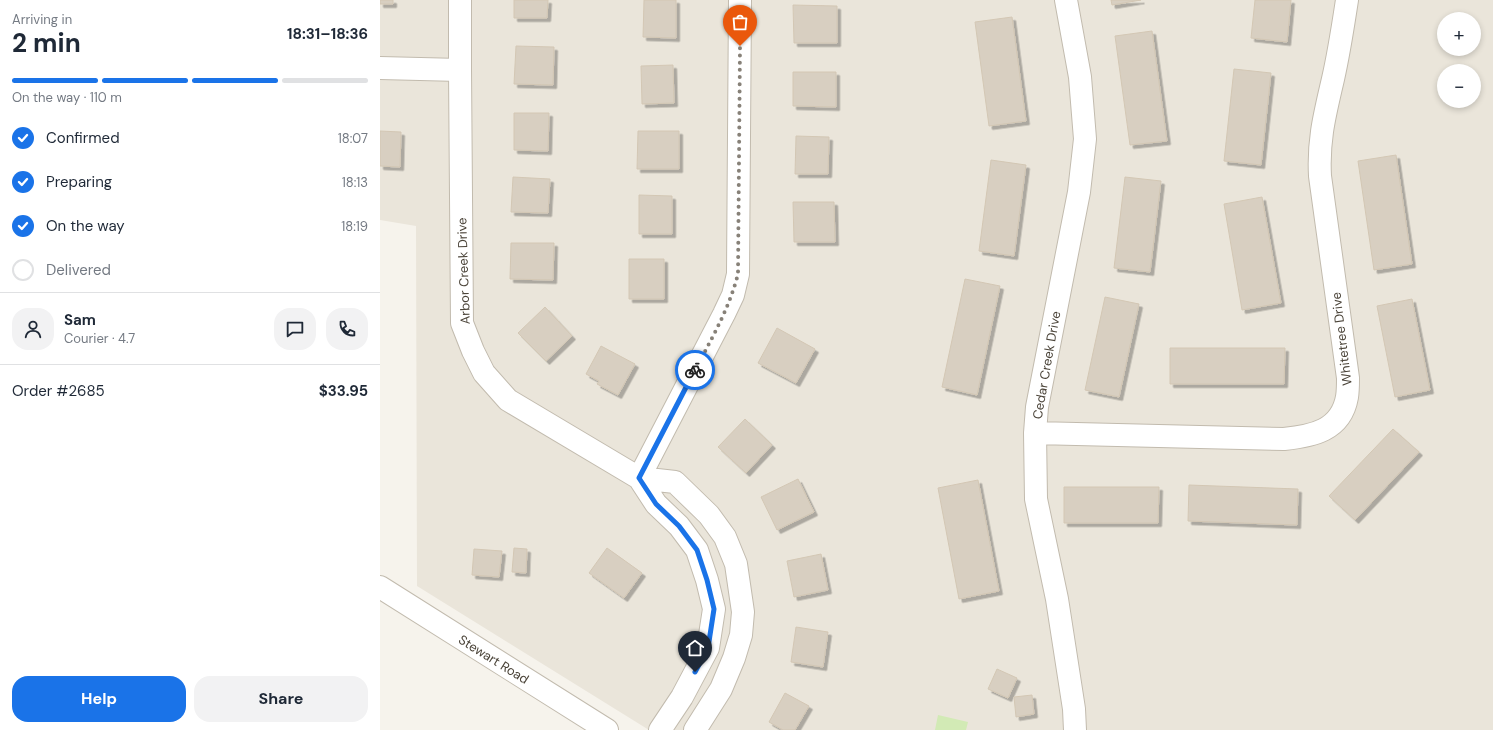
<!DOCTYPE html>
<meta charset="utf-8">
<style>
:root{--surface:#fff;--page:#f2f2f3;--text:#1f2937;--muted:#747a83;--line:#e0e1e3;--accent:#1a73e8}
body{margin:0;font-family:"DM Sans",sans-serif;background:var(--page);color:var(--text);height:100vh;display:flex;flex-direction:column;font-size:15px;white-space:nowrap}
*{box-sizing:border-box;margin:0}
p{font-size:13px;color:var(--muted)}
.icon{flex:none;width:22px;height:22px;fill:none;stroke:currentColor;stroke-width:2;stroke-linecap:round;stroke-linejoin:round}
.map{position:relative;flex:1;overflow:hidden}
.side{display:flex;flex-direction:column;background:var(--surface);width:380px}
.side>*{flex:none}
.fabs{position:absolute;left:1057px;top:12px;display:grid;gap:8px}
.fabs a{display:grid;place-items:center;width:44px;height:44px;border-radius:50%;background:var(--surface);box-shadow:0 2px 6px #0003;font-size:20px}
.pin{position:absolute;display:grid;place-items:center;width:34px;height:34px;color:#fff;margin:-41px -17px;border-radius:50% 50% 50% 0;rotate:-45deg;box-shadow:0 0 4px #0007}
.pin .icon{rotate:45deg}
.courier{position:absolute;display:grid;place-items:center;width:40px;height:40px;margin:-20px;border:3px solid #1a73e8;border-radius:50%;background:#fff;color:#222;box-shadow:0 1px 5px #0007}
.summary em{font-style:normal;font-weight:700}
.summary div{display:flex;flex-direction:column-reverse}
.summary{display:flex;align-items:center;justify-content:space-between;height:68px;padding:0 12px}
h1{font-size:26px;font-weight:700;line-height:30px}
.bar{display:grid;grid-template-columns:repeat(4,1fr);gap:6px 4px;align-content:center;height:48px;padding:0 12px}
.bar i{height:5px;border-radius:3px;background:var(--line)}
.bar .on{background:var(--accent)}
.bar p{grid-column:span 4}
.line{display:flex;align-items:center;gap:10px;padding:0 12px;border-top:1px solid var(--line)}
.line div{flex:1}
.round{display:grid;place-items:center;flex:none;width:42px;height:42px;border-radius:16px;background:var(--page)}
ol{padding:0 12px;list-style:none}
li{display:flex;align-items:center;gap:12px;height:44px}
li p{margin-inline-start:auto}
li .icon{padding:4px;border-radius:50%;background:var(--accent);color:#fff;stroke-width:4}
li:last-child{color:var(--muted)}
li i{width:22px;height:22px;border:2px solid var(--line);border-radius:50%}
.cta{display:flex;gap:8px;margin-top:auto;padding:8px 12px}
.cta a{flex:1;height:46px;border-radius:16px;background:var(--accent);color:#fff;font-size:16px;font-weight:700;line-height:46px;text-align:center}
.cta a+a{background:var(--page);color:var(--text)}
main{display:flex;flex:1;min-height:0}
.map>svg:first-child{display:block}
</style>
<main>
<section class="side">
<div class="summary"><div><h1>2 min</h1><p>Arriving in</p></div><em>18:31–18:36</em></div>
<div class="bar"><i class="on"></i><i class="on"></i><i class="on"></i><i></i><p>On the way · 110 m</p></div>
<ol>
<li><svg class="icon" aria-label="check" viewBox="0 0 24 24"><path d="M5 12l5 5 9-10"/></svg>Confirmed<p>18:07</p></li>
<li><svg class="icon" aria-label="check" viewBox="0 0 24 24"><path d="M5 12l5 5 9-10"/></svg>Preparing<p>18:13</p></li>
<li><svg class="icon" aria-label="check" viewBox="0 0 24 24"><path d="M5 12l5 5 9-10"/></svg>On the way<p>18:19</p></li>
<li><i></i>Delivered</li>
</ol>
<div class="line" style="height:72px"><a class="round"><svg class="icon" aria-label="person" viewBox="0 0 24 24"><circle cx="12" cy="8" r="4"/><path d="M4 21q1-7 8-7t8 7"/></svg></a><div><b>Sam</b><p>Courier · 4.7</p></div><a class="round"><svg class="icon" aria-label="chat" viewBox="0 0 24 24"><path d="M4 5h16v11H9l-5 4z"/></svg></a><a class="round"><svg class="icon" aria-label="phone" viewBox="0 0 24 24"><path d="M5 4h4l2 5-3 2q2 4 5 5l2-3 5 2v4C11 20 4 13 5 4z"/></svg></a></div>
<div class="line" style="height:52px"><div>Order #2685</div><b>$33.95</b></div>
<div class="cta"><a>Help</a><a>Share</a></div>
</section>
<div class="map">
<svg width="1113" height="730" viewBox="0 0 1113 730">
<defs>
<filter id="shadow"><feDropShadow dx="3.5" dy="3.5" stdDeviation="0" flood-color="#0004"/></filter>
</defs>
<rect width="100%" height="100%" fill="#f6f3ec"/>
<!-- residential -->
<path fill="#eae5da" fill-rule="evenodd" d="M0 0H1113V730H269L37 586 36 226 0 220ZM1064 19H1094V49H1064ZM1064 71H1094V101H1064Z"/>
<!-- green -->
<path fill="#d2eab5" d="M558 715 588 722 586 730H555Z"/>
<!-- building -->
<path fill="#d8cfc1" stroke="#d3c7b4" filter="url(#shadow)" d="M0 0H13V4H0Z
M134 0H168L167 18H134Z
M264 0H296V38L263 37Z
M731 0H761L732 5Z
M875 0H911L907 42 871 38Z
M413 5 457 6V43H414Z
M632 17 646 121 609 126 595 22Z
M772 31 787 141 750 145 735 36Z
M136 46 174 47 173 85 134 84Z
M293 65 294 103 262 104 261 66Z
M854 69 891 73 881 165 844 161Z
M413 72H456V107L413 106Z
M134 113H169L168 151 134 150Z
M0 131 21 132 20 167 0 166Z
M258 131H299V169H257Z
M416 136 449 137 448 174H415Z
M1016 155 1032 264 994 270 978 161Z
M611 160 646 165 634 256 599 251Z
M133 177 170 179 168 213 131 212Z
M745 177 781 181 770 272 734 268Z
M259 195 292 196V234H259Z
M882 197 901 303 862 310 844 204Z
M413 202H454L455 242H414Z
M131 243H174L173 280 130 279Z
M249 259H284V299H249Z
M585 279 620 286 597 395 562 387Z
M725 297 759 304 739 397 705 390Z
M1032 299 1050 390 1015 397 997 306Z
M165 307 192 336 166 361 138 333Z
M397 328 435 349 416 383 378 363Z
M221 346 255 364 238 395 217 384 219 381 206 374Z
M790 348H905L904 384H790Z
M365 419 392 445 366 473 338 447Z
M1013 429 1039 452 975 520 949 496Z
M418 479 434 512 397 530 381 497Z
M598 480 619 591 579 599 558 488Z
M809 485 918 489 917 525 808 521Z
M684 487H779L778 523H684Z
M134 548 147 549 146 573 132 572Z
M227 548 262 573 244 598 209 573Z
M94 549 122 551 119 577 92 575Z
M441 554 448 590 414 597 407 561Z
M416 627 448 632 443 667 411 662Z
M617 669 637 678 628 698 608 689Z
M405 693 429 706 415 730H403L389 722Z
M652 695 654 714 636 717 634 697Z"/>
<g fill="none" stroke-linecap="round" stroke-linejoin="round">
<!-- minor casing -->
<g stroke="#c2bbae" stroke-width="24">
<path id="minor" d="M80 0V70L82 323 93 351 104 373 128 400 259 478 276 504 299 526 317 550 327 580 334 609 328 648 302 697 280 730
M686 0 700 77 705 139 699 192 657 407 655 433 656 499 677 599 694 709 695 730
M0 68 80 70
M655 433 904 439C932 436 961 431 967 397 968 391 968 384 968 378L940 176C938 139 945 114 953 79 959 53 963 26 967 0
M259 478 344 314 353 295 358 274 360 0
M259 478 295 482 329 515 345 537 356 564 363 612 361 635 354 658 341 689 315 730"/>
</g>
<!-- tertiary casing -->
<g stroke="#c2bbae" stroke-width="24">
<path id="tertiary" d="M0 587 227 730"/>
</g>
<!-- minor -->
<use href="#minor" stroke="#fff" stroke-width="22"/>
<!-- tertiary -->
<use href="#tertiary" stroke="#fff" stroke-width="22"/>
</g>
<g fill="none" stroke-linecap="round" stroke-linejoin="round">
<!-- done -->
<path stroke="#878178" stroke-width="4" stroke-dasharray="0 7.2" d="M315 370C332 338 349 309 358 274L360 46"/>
<!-- route -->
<path stroke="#1a73e8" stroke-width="5" d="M315 672 328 648 334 609 327 580 317 550 299 526 276 504 259 478 315 370"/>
</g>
<g text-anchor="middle" stroke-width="4" stroke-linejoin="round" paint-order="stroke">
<!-- street labels -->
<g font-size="13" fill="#4b4439" stroke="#fff">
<text transform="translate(83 271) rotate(-92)" y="5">Arbor Creek Drive</text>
<text transform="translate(961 339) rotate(-97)" y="5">Whitetree Drive</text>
<text transform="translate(666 365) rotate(-80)" y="5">Cedar Creek Drive</text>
<text transform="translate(114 659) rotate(32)" y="5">Stewart Road</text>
</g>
</g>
</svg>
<div class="fabs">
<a>+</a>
<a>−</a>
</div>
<div class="pin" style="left:360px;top:46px;background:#ea580c"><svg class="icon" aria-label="bag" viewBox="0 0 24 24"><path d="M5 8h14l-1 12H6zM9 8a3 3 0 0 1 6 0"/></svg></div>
<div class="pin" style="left:315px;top:672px;background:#1f2937"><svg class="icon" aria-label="home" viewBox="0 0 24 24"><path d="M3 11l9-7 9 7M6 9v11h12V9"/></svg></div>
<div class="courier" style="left:315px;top:370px"><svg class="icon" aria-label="bike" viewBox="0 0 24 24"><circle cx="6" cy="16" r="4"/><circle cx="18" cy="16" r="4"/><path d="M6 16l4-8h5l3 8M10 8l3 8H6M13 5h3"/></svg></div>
</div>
</main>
